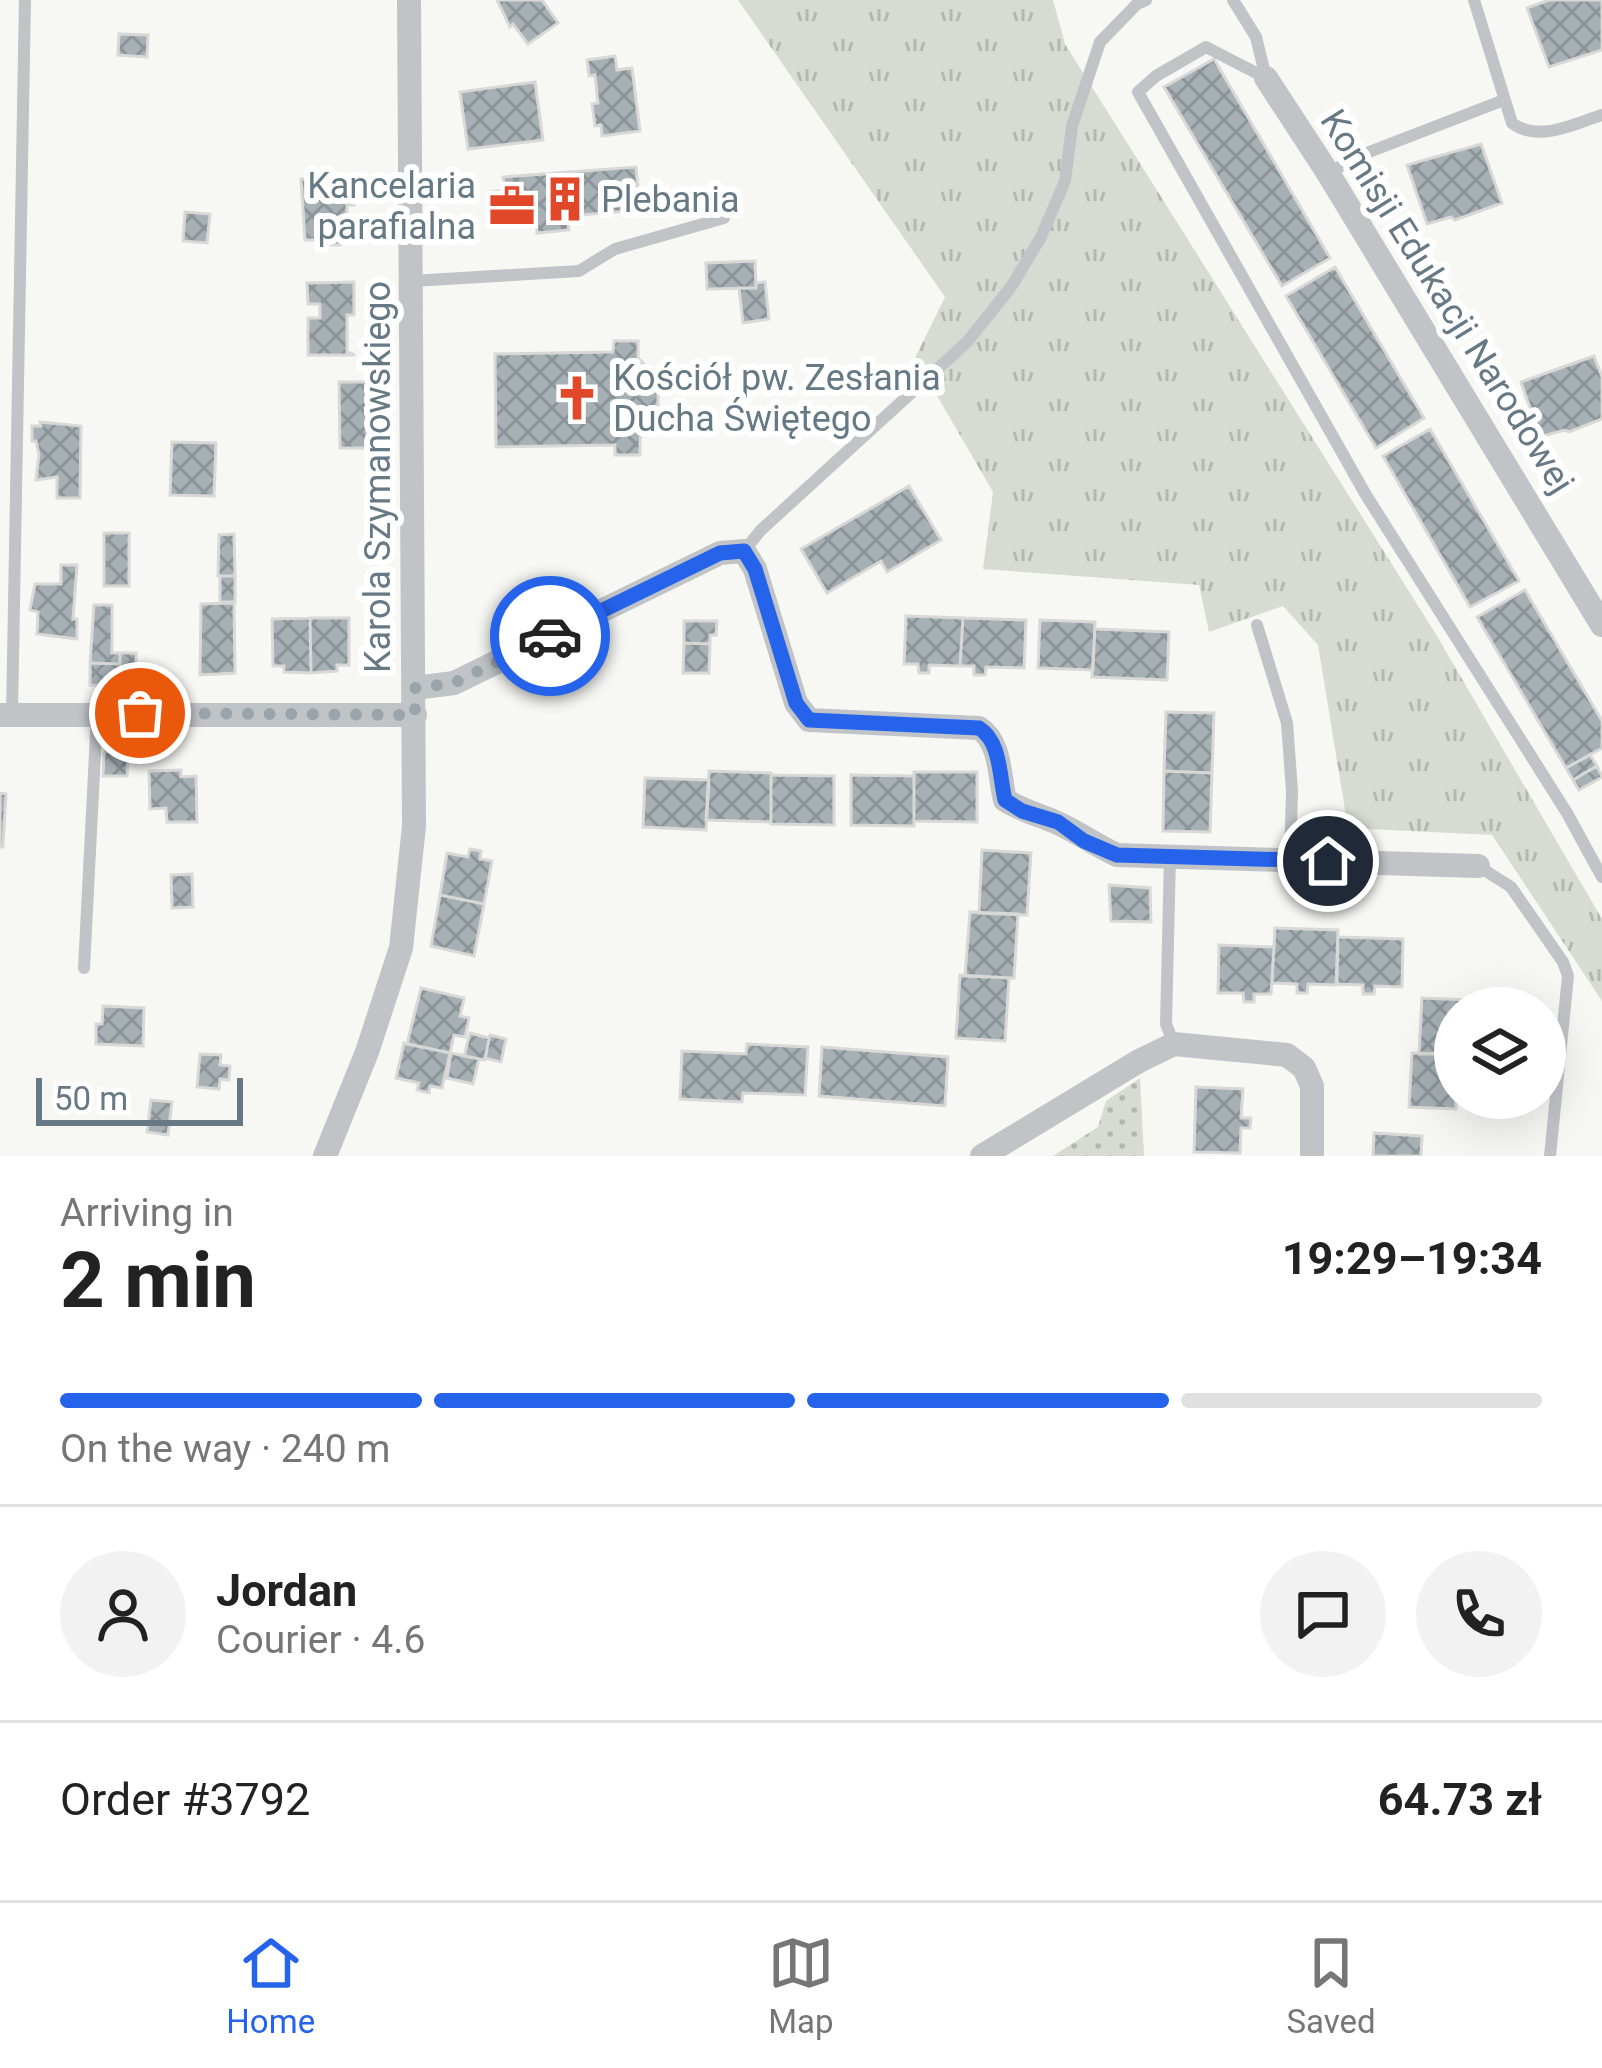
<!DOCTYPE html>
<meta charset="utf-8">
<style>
:root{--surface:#fff;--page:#f2f2f2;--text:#222;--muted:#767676;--line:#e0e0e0;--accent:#2563eb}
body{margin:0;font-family:Roboto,sans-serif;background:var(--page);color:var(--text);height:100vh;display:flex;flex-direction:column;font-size:45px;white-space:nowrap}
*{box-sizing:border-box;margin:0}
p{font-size:39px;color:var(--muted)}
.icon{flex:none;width:66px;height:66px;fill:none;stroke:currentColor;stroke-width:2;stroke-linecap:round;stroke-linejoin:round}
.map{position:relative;height:1156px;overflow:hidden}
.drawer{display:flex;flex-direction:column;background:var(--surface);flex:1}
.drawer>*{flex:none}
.tools{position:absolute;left:1434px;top:987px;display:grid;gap:24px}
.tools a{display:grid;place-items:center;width:132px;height:132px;border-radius:50%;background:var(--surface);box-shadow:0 12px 48px #0002;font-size:60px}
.scale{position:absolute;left:36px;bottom:30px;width:207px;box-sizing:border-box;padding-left:12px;border:6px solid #667984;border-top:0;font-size:33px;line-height:42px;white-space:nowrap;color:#667984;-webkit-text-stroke:9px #fff;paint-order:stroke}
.pin{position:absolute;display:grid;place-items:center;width:102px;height:102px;color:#fff;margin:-51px;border:6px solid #fff;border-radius:50%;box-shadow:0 3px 12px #0007}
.courier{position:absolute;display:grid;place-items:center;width:120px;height:120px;margin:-60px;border:9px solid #2563eb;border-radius:50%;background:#fff;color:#222;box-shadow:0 3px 15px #0007}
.headline em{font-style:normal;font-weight:700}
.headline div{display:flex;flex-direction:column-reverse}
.headline{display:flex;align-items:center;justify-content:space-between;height:204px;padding:0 60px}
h1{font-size:78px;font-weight:700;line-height:90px}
.bar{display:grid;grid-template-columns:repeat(4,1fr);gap:18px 12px;align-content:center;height:144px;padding:0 60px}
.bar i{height:15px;border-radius:9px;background:var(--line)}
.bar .active{background:var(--accent)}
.bar p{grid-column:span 4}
.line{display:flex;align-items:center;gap:30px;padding:0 60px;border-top:3px solid var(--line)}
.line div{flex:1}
.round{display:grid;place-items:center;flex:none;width:126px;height:126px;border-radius:63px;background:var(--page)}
.tab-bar{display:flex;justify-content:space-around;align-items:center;height:168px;border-top:3px solid var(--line);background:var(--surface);font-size:33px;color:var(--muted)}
.tab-bar a{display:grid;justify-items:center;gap:6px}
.tab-bar .active{color:var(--accent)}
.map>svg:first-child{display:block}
</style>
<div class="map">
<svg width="1602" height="1156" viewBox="0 0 1602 1156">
<defs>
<pattern id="grass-tufts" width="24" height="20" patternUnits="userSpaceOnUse" patternTransform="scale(3)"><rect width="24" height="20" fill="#d7dcd3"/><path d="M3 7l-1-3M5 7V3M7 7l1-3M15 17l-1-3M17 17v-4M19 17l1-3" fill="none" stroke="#b2b7b1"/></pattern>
<pattern id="park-dots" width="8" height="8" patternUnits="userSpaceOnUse" patternTransform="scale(3)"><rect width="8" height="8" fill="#d7dcd3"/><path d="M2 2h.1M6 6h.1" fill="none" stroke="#b2b7b1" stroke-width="1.8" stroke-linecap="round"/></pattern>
<pattern id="building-cross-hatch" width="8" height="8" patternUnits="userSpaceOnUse" patternTransform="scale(3)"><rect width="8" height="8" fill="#a6b0b5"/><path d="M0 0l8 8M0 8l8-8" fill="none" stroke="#8b9499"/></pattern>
</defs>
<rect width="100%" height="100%" fill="#f7f7f4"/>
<!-- grass -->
<path fill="url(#grass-tufts)" d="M738 0H1053L1065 44 1437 636 1602 919V1001L1492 835 1348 828 1318 645 1283 606 1209 632 1199 585 983 569 993 492 915 358 945 297Z"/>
<!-- park -->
<path fill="url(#park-dots)" d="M1140 1078 1144 1156H1053L1098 1127 1106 1101Z"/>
<!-- building -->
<path fill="url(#building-cross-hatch)" stroke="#d8d8d6" stroke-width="3" d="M497 0H542L558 23 528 44 513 24 510 27Z
M1549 0H1602V50L1549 67 1527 8Z
M119 34 148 35 147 57 118 55Z
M615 56 617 70 632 68 640 131 602 136 601 125 595 126 592 104 598 103 595 75 589 76 587 60Z
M1214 59 1330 258 1282 286 1164 87Z
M535 82 543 140 468 149 460 92Z
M1481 144 1502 203 1455 220 1451 217 1427 224 1407 165Z
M636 167 640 210 567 216 569 230 537 233 536 219 507 221 506 207 491 209 490 192 505 190 503 177Z
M353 178 354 205H347V216L339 217 340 245H326V240H305L301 179Z
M185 212 210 214 207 243 183 241Z
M755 261 756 288 707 289 706 263Z
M1335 267 1424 418 1376 448 1286 296Z
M354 282V315H347V352L355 355H308V318H320V304H308L307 283Z
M765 282 769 319 743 323 739 288H756V283Z
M614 341H638V358L658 377H666L658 379V417L666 419H659L640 438V455H615V445L496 447 495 354 613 352Z
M1594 356 1602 377V419L1569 432 1564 430 1540 437 1521 382Z
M339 382H367V448H340Z
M40 422 81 426 80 498H57V477L36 480 39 455 36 441H32V426H41Z
M1430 429 1519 581 1470 607 1383 456Z
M172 442 216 443 214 496 170 495Z
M909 486 941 540 887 572 881 561 827 593 801 549Z
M104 533H129V586H104Z
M234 534 235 576H218L219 535Z
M61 565H77L73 619H77V639L37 634 38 612 30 610 35 584H61Z
M220 576H235V602H220Z
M1525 590 1602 721V748L1566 768 1477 617Z
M234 603 235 673 200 675 201 604Z
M94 605H112V653H120V664L90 663Z
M906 616 963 618 960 666 929 665V673H919L918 664H904Z
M310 618 311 673 284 672V666H273L272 619Z
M310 618H349V665H337V671L311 673Z
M963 618 1026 620 1024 668 986 667 985 675H974V666H960Z
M1040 620 1095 622 1093 670 1038 668Z
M684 621H717L716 635H710V644L684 643Z
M1095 629 1169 632 1167 680 1092 677Z
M684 643 710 644 709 673H683Z
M120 653H136V686L90 685V663L120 664Z
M1166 712 1214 713 1212 773 1164 771Z
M111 747H121L128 754 127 776H103L104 753Z
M1590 755 1597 766 1573 780 1566 768Z
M1597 766 1602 777 1579 790 1573 780Z
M181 770V777L196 776 197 822H167L166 808 150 809 149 771Z
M709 771 771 773V822L706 820Z
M1164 771 1212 773 1210 832 1163 831Z
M914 772H977V822L914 821Z
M771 775 834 776V825L771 824Z
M851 775 914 776V826L851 825Z
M645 778 709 780 706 830 643 827Z
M0 793 6 794 3 847H0Z
M470 849 481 851 480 859 492 861 484 904 440 895 447 853 468 857Z
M982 850 1031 853 1027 915 979 913Z
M192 874 193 907 172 908 171 875Z
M1109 885 1150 888 1151 922 1111 921Z
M440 895 484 904 474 956 431 946Z
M970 912 1018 914 1014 978 965 976Z
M1275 928 1338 930 1336 985 1308 984 1307 993H1297V984L1272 983Z
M1338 937 1403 939 1402 987 1375 986 1374 994H1363V985L1337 984Z
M1219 945 1274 947 1271 994H1254V1002H1244L1243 993H1218Z
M960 975 1009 978 1005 1041 956 1038Z
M421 988 464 998 460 1016 469 1018 465 1037 454 1035 450 1053 407 1044Z
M1422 998 1468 1000V1008H1455V1054H1419Z
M103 1006 144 1008 143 1046 96 1044V1024H102Z
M470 1033 489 1038 485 1060 464 1056Z
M490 1035 506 1039 501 1062 485 1058Z
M404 1043 450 1053 442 1088 430 1086 429 1093 417 1090 419 1083 396 1078Z
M747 1044 808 1047 805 1095 743 1093 742 1102 680 1099 682 1051 746 1054Z
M822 1047 948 1057 945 1106 819 1096Z
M451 1053 479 1059 473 1084 447 1078Z
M1412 1053 1455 1054 1456 1109 1409 1107Z
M200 1054 221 1055 220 1065 230 1066 229 1080 220 1079 219 1089 197 1087Z
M1196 1087 1243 1089 1241 1118H1251L1250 1128H1241L1240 1153 1194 1152Z
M151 1100 172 1102 168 1135 147 1132Z
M1374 1133 1422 1136 1421 1156H1373Z"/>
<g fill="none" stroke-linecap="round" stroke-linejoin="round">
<!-- lane -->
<path stroke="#c0c4c7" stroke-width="12" d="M1233 0 1256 37 1266 78
M1474 0 1512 123C1538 143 1573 124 1602 115
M1266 78 1206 47 1156 76 1138 92 1366 495 1567 813 1602 877
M1328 173 1364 154 1504 100
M412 281 579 271 615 249 724 218
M744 551 761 530 967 342 1011 287 1041 237 1065 181 1072 126 1100 42 1137 4 1146 0
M1257 625 1287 723 1292 791 1290 860
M12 714 25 0
M1170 857 1166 1024 1174 1044
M1478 866 1511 887 1563 962 1568 976 1550 1156
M84 968 97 714"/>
<!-- street -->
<path stroke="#c0c4c7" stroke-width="24" d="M1266 78 1328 173 1602 625
M415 688 454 683 720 553 744 551 755 569 796 703 809 720 979 728C1001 742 999 776 1005 800 1021 810 1036 814 1053 821 1075 830 1095 845 1117 855L1478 866
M0 715H415
M325 1156 367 1052 401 948 414 826 409 0
M982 1156 1139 1061 1174 1044 1287 1055 1304 1068 1312 1086V1156"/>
</g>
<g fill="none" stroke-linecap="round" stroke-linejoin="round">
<!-- done -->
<path stroke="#99a5ab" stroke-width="12" stroke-dasharray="0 21.6" d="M140 713 415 715V688L454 683 550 636"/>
<!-- route -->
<path stroke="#2563eb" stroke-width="15" d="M550 636 720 553 744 551 755 569 796 703 809 720 979 728C1001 742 999 775 1005 800L1022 811 1058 822 1084 841 1117 855 1328 861"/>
</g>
<!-- icons -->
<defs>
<g id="building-bare" transform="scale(3.6)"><path d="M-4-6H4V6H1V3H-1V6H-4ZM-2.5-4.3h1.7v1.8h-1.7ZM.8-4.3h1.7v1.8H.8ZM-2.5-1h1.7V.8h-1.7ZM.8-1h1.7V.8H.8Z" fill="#e1482a" stroke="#fff" stroke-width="2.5" paint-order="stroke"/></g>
<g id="office-bare" transform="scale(3.6)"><path d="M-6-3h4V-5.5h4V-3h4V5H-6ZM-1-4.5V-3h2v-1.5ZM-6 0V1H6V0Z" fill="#e1482a" stroke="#fff" stroke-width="2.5" paint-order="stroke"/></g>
<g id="church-bare" transform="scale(3.6)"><path d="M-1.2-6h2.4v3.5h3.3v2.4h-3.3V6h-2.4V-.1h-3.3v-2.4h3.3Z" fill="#e1482a" stroke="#fff" stroke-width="2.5" paint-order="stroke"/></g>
</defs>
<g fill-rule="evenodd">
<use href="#building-bare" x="565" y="199"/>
<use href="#office-bare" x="512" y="206"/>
<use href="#church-bare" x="577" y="398"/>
</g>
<g text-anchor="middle" stroke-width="12" stroke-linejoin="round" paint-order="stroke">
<!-- poi labels -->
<g font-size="36" fill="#667984" stroke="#fff" text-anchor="start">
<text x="476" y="198" text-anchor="end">Kancelaria<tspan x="476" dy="41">parafialna</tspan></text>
<text x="601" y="212">Plebania</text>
<text x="613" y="390">Kościół pw. Zesłania<tspan x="613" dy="41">Ducha Świętego</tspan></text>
</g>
<!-- street labels -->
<g font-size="36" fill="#667984" stroke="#fff">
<text transform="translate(1448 301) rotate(58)" y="13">Komisji Edukacji Narodowej</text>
<text transform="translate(377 477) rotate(-90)" y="13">Karola Szymanowskiego</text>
</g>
</g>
</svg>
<div class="tools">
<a><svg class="icon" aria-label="layers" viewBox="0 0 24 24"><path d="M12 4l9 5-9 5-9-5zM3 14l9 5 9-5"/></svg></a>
</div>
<div class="scale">50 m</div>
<div class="pin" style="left:140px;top:713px;background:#ea580c"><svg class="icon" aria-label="bag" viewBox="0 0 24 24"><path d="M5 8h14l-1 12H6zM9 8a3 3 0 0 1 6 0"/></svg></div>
<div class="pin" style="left:1328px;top:861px;background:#1f2937"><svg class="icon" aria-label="home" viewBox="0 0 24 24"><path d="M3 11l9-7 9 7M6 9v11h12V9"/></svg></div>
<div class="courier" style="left:550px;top:636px"><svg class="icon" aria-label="car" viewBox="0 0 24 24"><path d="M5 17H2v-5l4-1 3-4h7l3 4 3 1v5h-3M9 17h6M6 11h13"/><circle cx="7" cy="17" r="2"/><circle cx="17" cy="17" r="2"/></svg></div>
</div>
<section class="drawer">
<div class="headline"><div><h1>2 min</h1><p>Arriving in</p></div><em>19:29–19:34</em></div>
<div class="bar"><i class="active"></i><i class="active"></i><i class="active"></i><i></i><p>On the way · 240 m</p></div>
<div class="line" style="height:216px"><a class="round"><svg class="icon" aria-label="person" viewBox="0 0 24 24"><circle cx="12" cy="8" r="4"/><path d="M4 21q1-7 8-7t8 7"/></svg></a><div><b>Jordan</b><p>Courier · 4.6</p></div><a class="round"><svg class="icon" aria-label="chat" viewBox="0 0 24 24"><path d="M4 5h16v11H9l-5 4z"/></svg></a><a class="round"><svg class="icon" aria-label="phone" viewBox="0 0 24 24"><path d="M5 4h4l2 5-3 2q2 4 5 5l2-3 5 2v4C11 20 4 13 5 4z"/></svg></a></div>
<div class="line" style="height:156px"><div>Order #3792</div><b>64.73 zł</b></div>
</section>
<nav class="tab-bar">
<a class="active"><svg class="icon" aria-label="home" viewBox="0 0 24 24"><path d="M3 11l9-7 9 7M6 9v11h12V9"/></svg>Home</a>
<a><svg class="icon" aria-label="map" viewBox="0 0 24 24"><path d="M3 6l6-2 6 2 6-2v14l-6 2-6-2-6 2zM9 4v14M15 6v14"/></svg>Map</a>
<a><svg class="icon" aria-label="saved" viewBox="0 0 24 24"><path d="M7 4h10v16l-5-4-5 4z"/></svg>Saved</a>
</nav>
